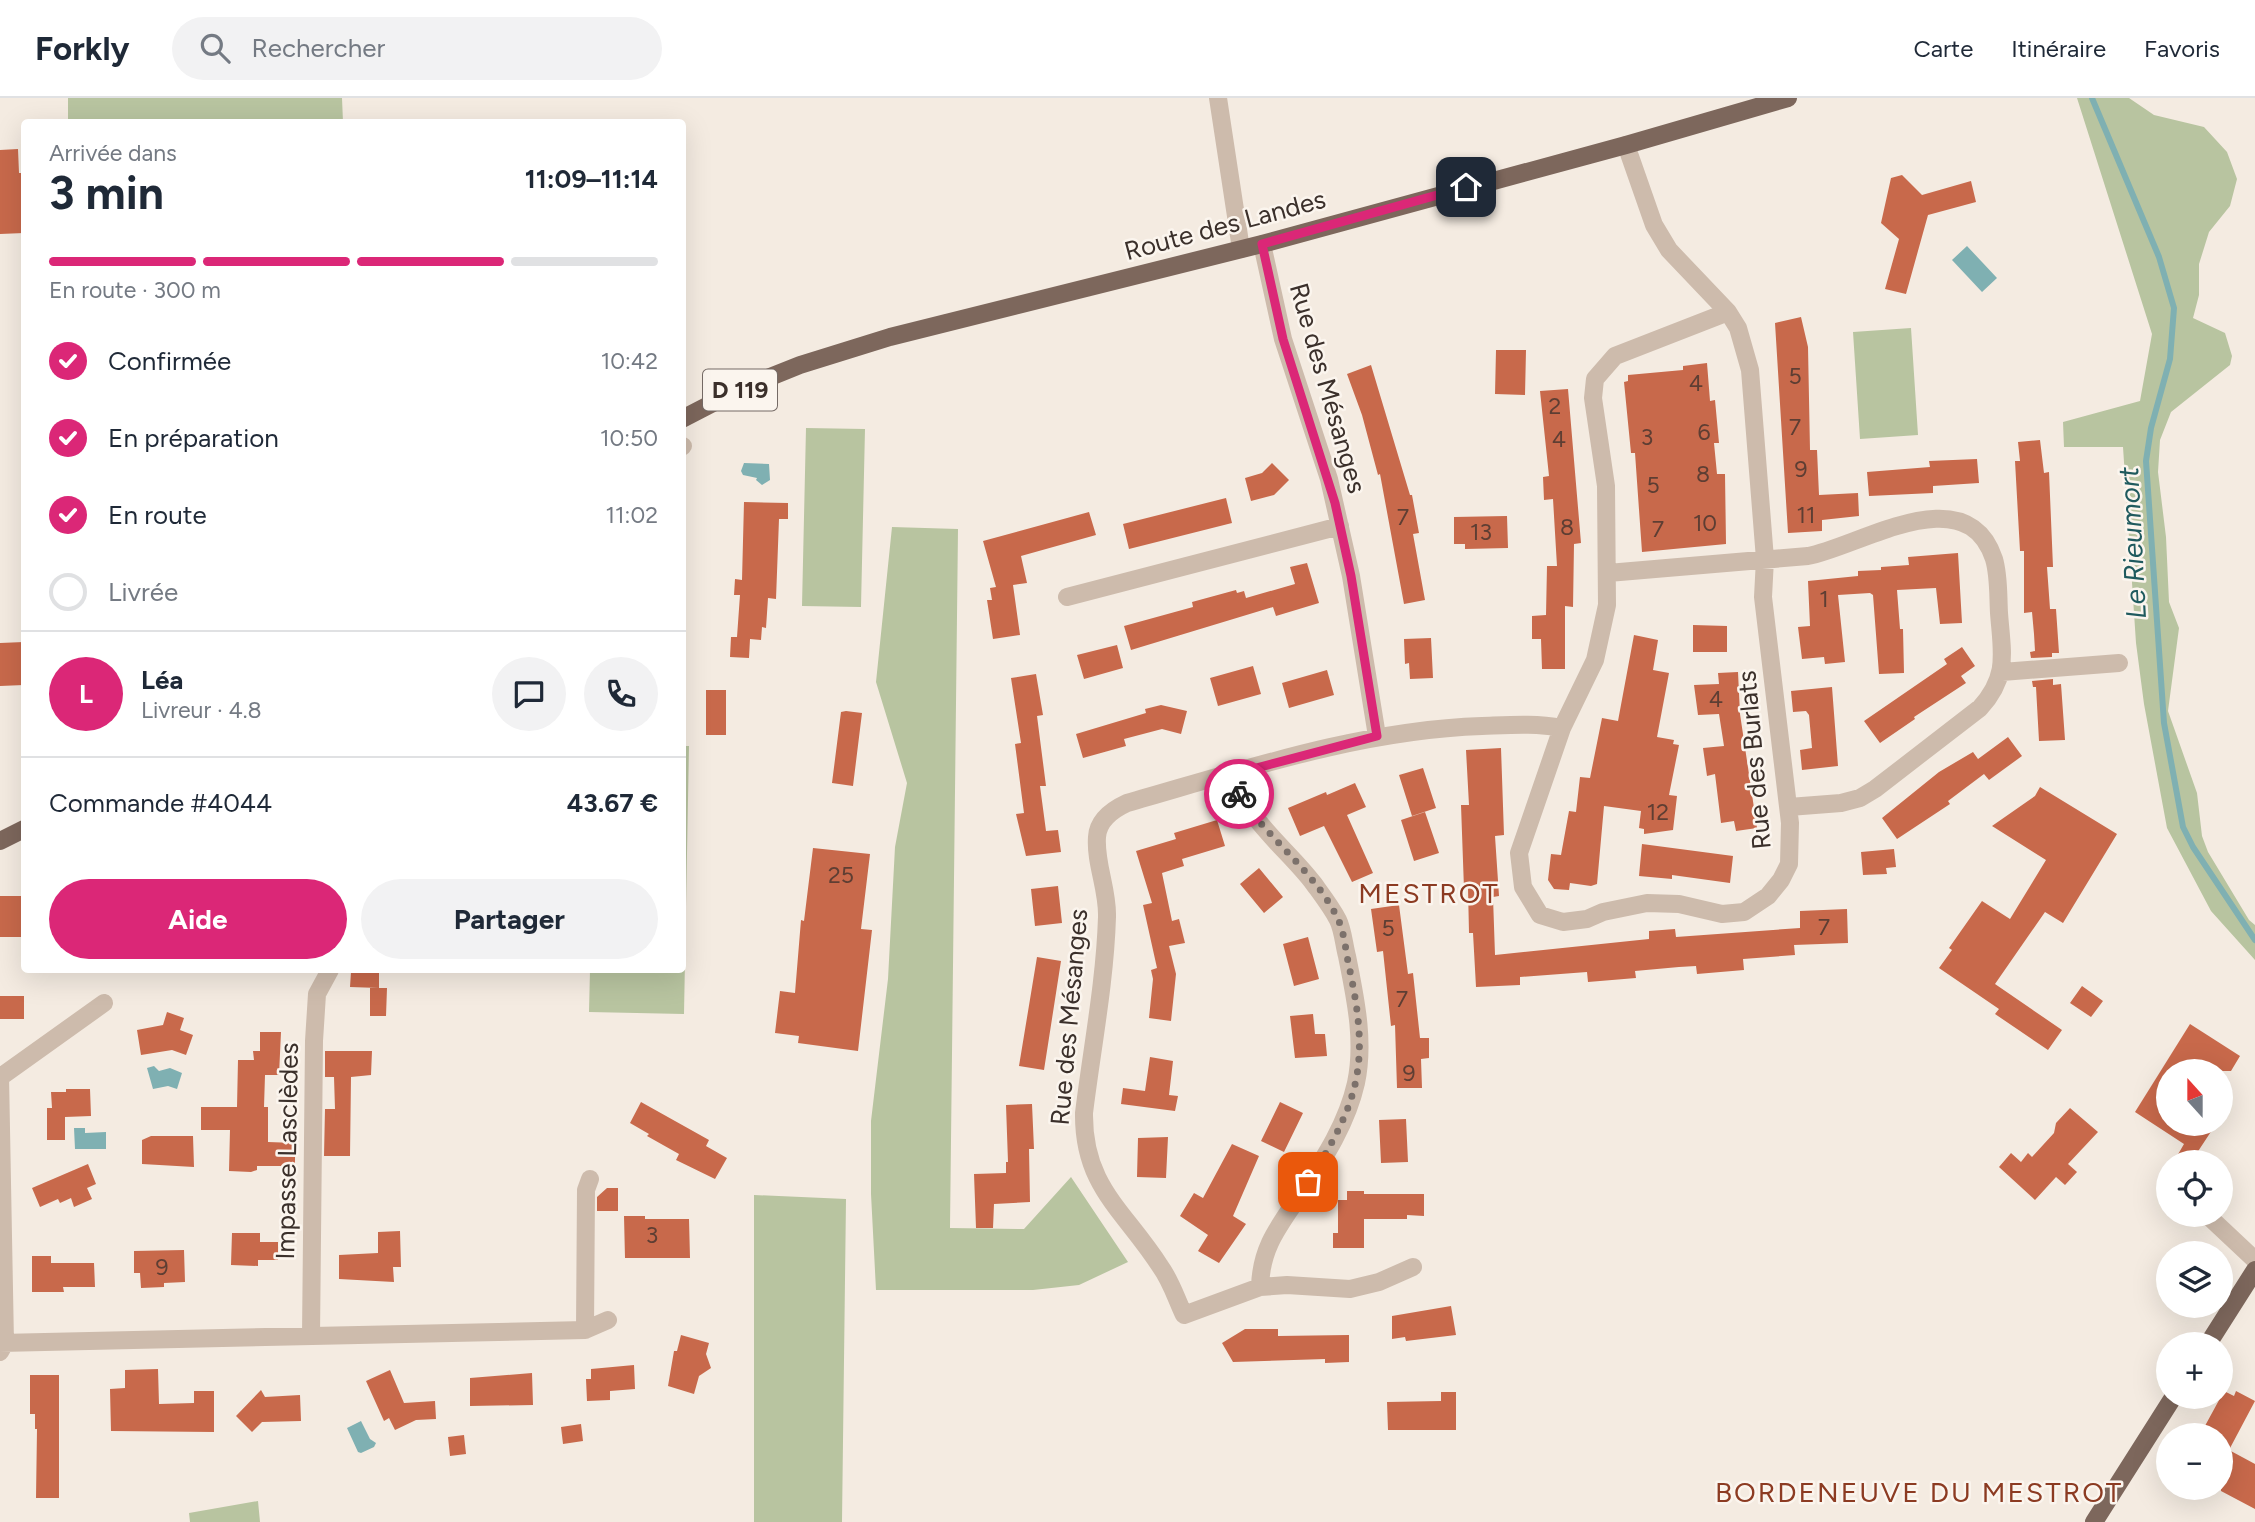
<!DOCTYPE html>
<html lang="fr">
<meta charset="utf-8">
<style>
:root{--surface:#fff;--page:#f2f2f3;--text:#1f2937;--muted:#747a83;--line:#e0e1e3;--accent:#db2777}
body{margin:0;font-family:Figtree,sans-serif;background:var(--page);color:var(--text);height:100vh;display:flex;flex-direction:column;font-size:26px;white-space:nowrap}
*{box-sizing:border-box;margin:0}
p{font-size:23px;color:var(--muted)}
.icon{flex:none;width:38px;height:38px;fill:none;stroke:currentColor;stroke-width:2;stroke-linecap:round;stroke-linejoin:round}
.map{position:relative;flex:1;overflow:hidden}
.panel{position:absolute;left:21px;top:21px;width:665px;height:854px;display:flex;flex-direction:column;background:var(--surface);border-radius:7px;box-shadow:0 7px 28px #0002}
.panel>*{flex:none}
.needle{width:46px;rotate:339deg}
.tools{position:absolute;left:2156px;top:961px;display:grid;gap:14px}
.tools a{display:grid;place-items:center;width:77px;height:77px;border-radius:50%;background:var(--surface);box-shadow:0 7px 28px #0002;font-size:35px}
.pin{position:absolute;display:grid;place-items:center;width:60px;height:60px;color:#fff;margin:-30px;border-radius:14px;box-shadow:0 4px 10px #0006}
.courier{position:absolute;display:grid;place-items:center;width:70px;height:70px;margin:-35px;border:5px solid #db2777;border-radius:50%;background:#fff;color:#222;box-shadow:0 2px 9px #0007}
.overview em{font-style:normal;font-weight:700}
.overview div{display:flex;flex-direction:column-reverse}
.overview{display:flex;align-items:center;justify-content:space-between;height:119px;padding:0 28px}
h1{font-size:46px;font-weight:700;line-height:52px}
.bar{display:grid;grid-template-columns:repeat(4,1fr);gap:10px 7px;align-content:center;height:84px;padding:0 28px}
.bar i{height:9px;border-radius:5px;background:var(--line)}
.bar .selected{background:var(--accent)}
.bar p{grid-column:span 4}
.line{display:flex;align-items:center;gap:18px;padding:0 28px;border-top:2px solid var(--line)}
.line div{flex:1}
.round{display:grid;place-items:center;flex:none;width:74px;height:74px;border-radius:37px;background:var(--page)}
ol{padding:0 28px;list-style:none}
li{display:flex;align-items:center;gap:21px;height:77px}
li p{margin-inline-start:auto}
li .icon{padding:7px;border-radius:50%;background:var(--accent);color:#fff;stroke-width:4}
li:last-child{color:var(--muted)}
li i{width:38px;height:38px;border:4px solid var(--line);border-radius:50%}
.button{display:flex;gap:14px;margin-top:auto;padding:14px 28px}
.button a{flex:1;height:80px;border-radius:42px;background:var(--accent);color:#fff;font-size:28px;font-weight:700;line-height:80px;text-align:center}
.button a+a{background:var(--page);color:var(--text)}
header{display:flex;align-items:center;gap:42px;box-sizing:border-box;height:98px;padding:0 35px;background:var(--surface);border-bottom:2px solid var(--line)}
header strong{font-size:33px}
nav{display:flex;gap:38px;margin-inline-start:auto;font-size:24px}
.search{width:490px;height:63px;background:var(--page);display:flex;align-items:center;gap:18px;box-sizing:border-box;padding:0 24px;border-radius:38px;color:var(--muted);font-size:26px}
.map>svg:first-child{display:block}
</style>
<header>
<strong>Forkly</strong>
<div class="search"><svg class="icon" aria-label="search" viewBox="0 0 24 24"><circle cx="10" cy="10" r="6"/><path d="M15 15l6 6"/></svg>Rechercher</div>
<nav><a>Carte</a><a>Itinéraire</a><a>Favoris</a></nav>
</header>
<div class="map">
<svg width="2255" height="1424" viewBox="0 0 2255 1424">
<rect width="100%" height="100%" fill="#f4ebe1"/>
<!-- green -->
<path fill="#b8c4a0" d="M68 0H342L343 24H68Z
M2077 0H2129L2154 17 2204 29 2227 54 2237 81 2230 108 2209 134 2199 166V197L2193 220 2225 235 2232 258 2230 267 2171 314 2160 342 2158 374 2166 439 2169 504 2179 530 2168 613 2197 695 2202 738 2208 754 2249 822 2255 827V862L2211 813 2167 730 2144 606 2136 545 2123 349H2064L2063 324 2140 303 2152 236Z
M1911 230 1918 337 1860 341 1853 234Z
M806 330 865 331 861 509 802 508Z
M892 429 958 431 950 1130 1024 1131 1071 1079 1128 1164 1079 1187 1033 1192H876L871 1096V1023L888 881 895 749 907 685 876 584Z
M683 648H689L684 916 589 914 590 872H682Z
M754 1097 846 1101 842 1424H754Z
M258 1403 260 1424H190L189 1415Z"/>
<!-- water -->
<path fill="#7fb0b2" d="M1967 148 1997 180 1982 194 1952 162Z
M744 365 769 366 770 382 762 387 756 382 757 380 743 377 741 373Z
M154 968 159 973 170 970 182 975 177 991 168 988 153 991 147 970Z
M74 1030H85V1035L106 1034V1051H75Z
M361 1323 370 1341 376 1345 374 1349 361 1355 358 1354 347 1330Z"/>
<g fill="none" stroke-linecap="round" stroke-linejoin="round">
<!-- stream -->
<path stroke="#7fb0b2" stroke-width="6" d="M2092 0 2159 159 2174 210 2170 261 2151 330 2146 363 2164 625 2183 729 2193 749 2255 842"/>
</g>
<!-- building -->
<path fill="#c8694b" d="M18 51 19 75H23L24 135 0 136V52Z
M1902 77 1922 97 1971 83 1976 104 1928 117 1906 196 1885 191 1899 141 1881 125 1891 80Z
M1801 219 1808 249 1810 352H1817L1819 397 1858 395 1859 418 1822 422V433L1788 435 1775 225Z
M1496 252H1526L1525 297 1495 296Z
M1707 265 1710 303 1715 302 1719 345H1714L1717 376H1725L1726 446 1642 454 1635 355H1631L1624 284 1628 283V277L1683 272V268Z
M1371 267 1410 397H1412L1419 435 1413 436 1425 502 1404 506 1380 376 1378 377 1362 317 1347 276Z
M1568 291 1581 445 1574 446 1573 509 1565 508V571H1542L1541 541H1532V518L1546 517 1547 468H1557L1553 401 1544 402 1543 379 1549 378 1540 293Z
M2040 342 2044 375 2049 374 2053 469H2047L2050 511H2056L2059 555H2052V559L2031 560 2030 554 2035 553 2034 536 2032 514 2024 515V453H2020L2015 363H2020L2018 344Z
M1977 361 1979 385 1933 388V395L1869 398 1867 374 1930 369 1929 363Z
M1272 365 1289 382 1274 397 1251 403 1245 380 1262 375Z
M1226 400 1232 425 1129 451 1123 426Z
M744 404 788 405V421H779L776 501 768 500 766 530 762 529 761 542 750 541 749 560 730 559 731 539H737L740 497H734L735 481 742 482Z
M1089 414 1096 437 1021 458 1027 485 1013 487 1020 537 993 541 987 502H992L990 490 996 489 983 443Z
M1507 418 1508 450 1465 451V446H1454V419Z
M1958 455 1962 525 1940 526 1936 490 1897 492 1900 531H1903L1904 575 1879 576 1873 497 1870 495 1838 497 1845 564 1825 566 1824 559 1802 561 1798 529 1810 528 1808 483 1858 478V473L1881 472V469L1909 467 1908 459Z
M1307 465 1319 505 1276 518 1273 509 1131 552 1124 528 1193 509 1192 504 1236 492 1237 495 1244 493 1246 500 1295 486 1290 469Z
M1693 527 1727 528V554H1693Z
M1634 537 1658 542 1653 572 1669 575 1657 639 1674 642 1673 646 1679 647 1669 697 1677 698 1673 732 1644 736V731L1639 730 1641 713 1604 708 1597 786 1591 788 1570 785 1569 792 1554 791 1548 782 1551 756 1561 757 1569 713 1576 714 1580 679 1590 680 1602 620 1618 623Z
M1431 540 1433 580 1410 581 1409 565 1405 566 1404 541Z
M24 544V587L0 588V545Z
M1117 547 1123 570 1084 581 1077 557Z
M1962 549 1975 568 1961 578 1966 585 1914 619 1915 621 1880 645 1864 623 1947 566 1944 561Z
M1253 568 1261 596 1218 608 1210 580Z
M1327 572 1334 597 1289 610 1282 585Z
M1738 574 1740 616 1757 730 1736 733 1734 723 1721 725 1715 676 1707 678 1703 650 1724 648 1719 616 1698 617 1694 587 1719 586 1718 575Z
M1036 576 1043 617 1037 618 1046 688H1040L1046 733 1058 732 1061 754 1026 758 1016 716 1024 715 1015 646 1021 645 1011 580Z
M2053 581V587L2061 586 2065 642 2039 643 2036 589H2033L2032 583Z
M1832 589 1838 668 1802 672 1800 652 1812 650 1809 617 1806 613 1793 614 1791 593Z
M706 592H726V637H706Z
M1161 607 1187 613 1181 636 1162 631 1124 641 1126 648 1083 660 1076 636 1146 615 1145 611Z
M846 613 862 615 853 688 832 685 841 614Z
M2008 639 2022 658 1989 682 1984 676 1948 703 1950 706 1897 741 1882 720 1939 674 1973 654 1978 661Z
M1501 650 1504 737 1495 738 1499 798 1493 799 1495 857 1649 841V833L1675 831 1676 839 1800 830V813L1847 811 1848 845 1794 847 1795 857 1743 861 1744 872 1697 876 1696 868 1679 869 1635 873 1636 880 1588 884 1587 874 1520 879V887L1476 889 1473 835H1469L1468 790 1464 791 1461 707H1469L1466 652Z
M1423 670 1436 710 1412 718 1399 677Z
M1355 685 1366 709 1347 717 1373 775 1352 784 1324 728 1300 738 1288 710 1326 694 1327 697Z
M2040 689 2117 736 2063 825 2045 814 1995 886 2062 932 2048 952 1995 916 1999 911 1939 870 1952 852 1949 850 1982 803 2010 821 2046 762 1992 728 2035 698Z
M1425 714 1439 755 1414 763 1401 722Z
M1217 722 1225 748 1182 761 1184 768 1162 775 1172 823 1179 821 1185 845 1169 848 1176 876 1171 923 1149 920 1153 881 1151 872 1157 870 1143 807 1152 805 1136 753 1176 741 1174 735Z
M1642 746 1733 758 1730 785 1672 777V781L1639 778Z
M813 750 870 756 861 831 872 832 858 953 798 945 799 938 775 935 780 893 795 895 801 822 804 823Z
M1894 751 1896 769 1886 770 1887 776 1863 777 1861 754Z
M1259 770 1283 799 1264 815 1240 786Z
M1058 788 1062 825 1035 828 1031 791Z
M0 798H23V839H0Z
M1399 807 1408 876 1413 875 1420 940H1429V960L1421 961 1422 990H1397L1395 927 1391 928 1383 853 1377 854 1371 811Z
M1308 839 1319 881 1294 888 1283 846Z
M1037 859 1061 863 1044 972 1019 968Z
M351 874 379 875V890L350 889Z
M2082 888 2103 903 2091 919 2070 905Z
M370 890H387L386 918H370Z
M0 898H24V921H0Z
M167 914 184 920 180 932 193 937 186 957 172 952 141 957 137 932 163 927Z
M1313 916 1315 936H1325L1327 958 1295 960 1290 918Z
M2190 926 2240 958 2231 973H2168V1026H2216L2191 1064H2186L2177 1058 2184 1046 2135 1014Z
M260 934H281L279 977H265L264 1009H268V1044L295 1045V1068H257V1072L251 1074 229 1073 230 1032H201V1009H237L238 962H254L253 953H260Z
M325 953H372L371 977 351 979 350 1058H324L325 1011H335L334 979H325Z
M1150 959 1173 963 1169 997 1178 998 1175 1013 1121 1006 1123 990 1145 993Z
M66 991H90L91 1018 65 1019V1042H47V1010H52L51 994H66Z
M641 1004 709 1042 706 1048 727 1060 715 1081 676 1062 679 1056 647 1038 649 1036 630 1025Z
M1280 1004 1303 1015 1284 1054 1261 1043Z
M1032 1006 1034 1051H1029L1030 1104 994 1106 993 1130H976L974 1076 1006 1075V1064H1008L1006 1007Z
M2070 1010 2098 1034 2068 1066 2077 1074 2065 1087 2056 1079 2035 1102 1999 1069 2011 1055 2021 1064 2028 1055 2032 1059 2054 1035 2056 1025Z
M1406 1021 1408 1064 1381 1065 1379 1022Z
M151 1038H193L194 1069 142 1066V1042Z
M1168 1039 1166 1080 1137 1079 1138 1040Z
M1232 1046 1259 1058 1233 1118 1246 1126 1219 1165 1198 1153 1208 1137 1180 1118 1194 1095 1203 1100Z
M88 1066 96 1086 87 1090 92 1101 74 1109 71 1100 60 1105 58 1101 40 1109 32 1090Z
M607 1090H618V1113H597V1099Z
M1347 1093H1364V1096H1424V1118L1407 1117V1121H1364V1150H1333V1135H1338V1102H1347Z
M624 1118H645V1121H689L690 1160H625Z
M400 1133 401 1169H393L394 1184 339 1181V1157L378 1155V1134Z
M232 1135H260V1144H278V1162H258V1168L231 1167Z
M184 1152 185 1184 164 1185V1189L141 1190 140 1175H134V1153Z
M32 1158H51V1165H94L95 1189H63L64 1194H32Z
M1451 1208 1456 1237 1406 1243 1405 1239 1392 1241V1218Z
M1245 1231H1278V1238L1349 1237V1264L1325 1265V1261L1233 1264 1222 1245Z
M681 1237 709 1245 706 1256 711 1270 699 1278 694 1296 668 1288 674 1253H677Z
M634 1267 635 1291 610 1293V1302L587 1303 586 1281H591V1271Z
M158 1271 159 1306 194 1305V1293H214V1334L111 1333 110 1291 125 1290V1272Z
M390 1272 404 1305 435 1303 436 1321 416 1322 395 1332 389 1320 384 1323 366 1283Z
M532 1275 533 1307 470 1308V1280Z
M30 1277H59V1400H36L37 1331H35V1316H30Z
M261 1292 265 1299 300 1297 301 1323 262 1324 252 1334 236 1318Z
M2224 1293 2234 1298 2236 1293 2255 1303 2229 1352 2255 1366V1411L2221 1393V1337H2200Z
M1441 1294H1456V1332H1388L1387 1304 1441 1303Z
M581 1326 583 1343 563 1346 561 1329Z
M464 1337 466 1356 450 1358 448 1339Z"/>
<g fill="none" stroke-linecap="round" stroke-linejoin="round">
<!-- minor -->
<path stroke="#cdbbac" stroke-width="18" d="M1218 0 1241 151
M1626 47 1654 127 1669 152 1728 214 1738 230 1750 272 1765 461 1763 499 1790 725 1789 766 1781 782 1768 798 1744 814 1722 816 1679 806 1647 805 1603 814 1587 821 1563 824 1540 817 1523 789 1519 755 1562 630 1595 562 1607 507 1606 388 1593 300 1595 281 1615 258 1728 214
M1262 146 1283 241 1329 381 1351 478 1377 638
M682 349 683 348
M1608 475 1808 458C1859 449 1966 377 1994 461 1999 478 1998 497 1999 515 2002 555 2009 578 1980 610L1875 691 1860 700 1841 705 1789 709
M1067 499 1340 428
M2002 574 2119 565
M1234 676C1244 721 1287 750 1314 786 1322 797 1332 810 1338 822 1343 832 1344 847 1347 858 1355 899 1365 942 1356 985 1347 1025 1325 1059 1302 1094 1280 1127 1261 1148 1260 1189
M0 977 5 1245 0 1254
M2 978 104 905
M2206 1116 2255 1162
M1413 1169 1379 1184 1350 1191 1287 1187 1260 1189 1184 1217C1176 1200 1171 1183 1160 1168 1124 1112 1083 1088 1084 1015 1092 950 1105 884 1107 819 1108 792 1095 765 1097 739 1098 722 1114 711 1127 705 1243 672 1361 632 1482 628 1510 627 1535 625 1562 630
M585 1232 586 1092 590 1081
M311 1238 314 943 317 896 330 872
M0 1245 585 1232 608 1222"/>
<!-- major -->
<path stroke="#7d675c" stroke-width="18" d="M682 321 738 292 800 267 890 239 1262 146 1626 47 1788 0
M0 743 24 731
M2208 1246 2255 1172
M2094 1424 2174 1298"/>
</g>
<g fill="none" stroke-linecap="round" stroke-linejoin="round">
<!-- done -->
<path stroke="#7c716b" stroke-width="7" stroke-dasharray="0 12.6" d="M1239 696C1267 741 1315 773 1338 821 1345 836 1346 857 1350 873 1370 967 1359 1004 1308 1084"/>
<!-- route -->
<path stroke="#db2777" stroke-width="9" d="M1239 696 1234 676 1377 638 1351 478 1335 405 1283 241 1262 146 1466 89"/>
</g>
<g text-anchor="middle" stroke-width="5" stroke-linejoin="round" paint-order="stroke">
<!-- number labels -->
<g font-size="23" fill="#5e3e33">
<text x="1795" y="286">5</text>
<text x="1696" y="293">4</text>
<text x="1555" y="316">2</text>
<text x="1795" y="337">7</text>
<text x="1704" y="342">6</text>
<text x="1647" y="347">3</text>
<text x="1559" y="349">4</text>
<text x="1801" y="379">9</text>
<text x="1703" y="384">8</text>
<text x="1653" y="395">5</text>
<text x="1806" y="425">11</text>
<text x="1403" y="427">7</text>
<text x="1705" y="433">10</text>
<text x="1567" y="437">8</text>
<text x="1658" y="439">7</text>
<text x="1481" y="442">13</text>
<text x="1824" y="509">1</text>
<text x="1716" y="609">4</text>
<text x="1658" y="722">12</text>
<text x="841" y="785">25</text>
<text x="1824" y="837">7</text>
<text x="1388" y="838">5</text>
<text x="1402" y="909">7</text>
<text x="1409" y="983">9</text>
<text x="652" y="1145">3</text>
<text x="162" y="1177">9</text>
</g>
<!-- shield labels -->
<rect fill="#fbf5ee" stroke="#756b66" stroke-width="2" x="703" y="271.5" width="74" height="41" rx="5"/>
<g font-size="24" font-weight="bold" fill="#3b302b">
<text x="740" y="300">D 119</text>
</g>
<!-- street labels -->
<g font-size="26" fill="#3b302b" stroke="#fbf5ee">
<text transform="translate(1225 127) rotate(-15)" y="9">Route des Landes</text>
<text transform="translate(1328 290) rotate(74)" y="9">Rue des Mésanges</text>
<text transform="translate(1754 662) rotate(-95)" y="9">Rue des Burlats</text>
<text transform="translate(1069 919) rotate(-85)" y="9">Rue des Mésanges</text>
<text transform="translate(287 1053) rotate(-89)" y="9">Impasse Lasclèdes</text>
</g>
<!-- water labels -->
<g font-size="28" font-style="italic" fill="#1f5a5e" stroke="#fbf5ee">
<text transform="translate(2132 445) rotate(-93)" y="10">Le Rieumort</text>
</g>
<!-- neighbourhood labels -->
<g font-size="28" letter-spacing="2" fill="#8c3b22" stroke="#fbf5ee">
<text x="1429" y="805">MESTROT</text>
<text x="1919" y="1404">BORDENEUVE DU MESTROT</text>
</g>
</g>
</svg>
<div class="tools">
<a><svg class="needle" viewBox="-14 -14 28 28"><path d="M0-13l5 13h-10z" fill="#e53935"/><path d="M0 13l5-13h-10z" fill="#747a83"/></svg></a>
<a><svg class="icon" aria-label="locate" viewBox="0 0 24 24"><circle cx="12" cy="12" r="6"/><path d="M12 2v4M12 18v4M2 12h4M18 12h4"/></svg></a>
<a><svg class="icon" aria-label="layers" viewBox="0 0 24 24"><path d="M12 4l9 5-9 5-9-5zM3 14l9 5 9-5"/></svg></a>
<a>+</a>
<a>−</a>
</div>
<div class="pin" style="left:1308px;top:1084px;background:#ea580c"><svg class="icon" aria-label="bag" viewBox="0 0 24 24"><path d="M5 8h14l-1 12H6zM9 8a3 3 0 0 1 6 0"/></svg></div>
<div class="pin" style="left:1466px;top:89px;background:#1f2937"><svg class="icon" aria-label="home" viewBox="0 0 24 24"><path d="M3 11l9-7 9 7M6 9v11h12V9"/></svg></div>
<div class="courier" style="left:1239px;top:696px"><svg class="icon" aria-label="bike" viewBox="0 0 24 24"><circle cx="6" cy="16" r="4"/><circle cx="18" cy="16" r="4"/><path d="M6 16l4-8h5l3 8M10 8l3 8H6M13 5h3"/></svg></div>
<section class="panel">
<div class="overview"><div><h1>3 min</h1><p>Arrivée dans</p></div><em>11:09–11:14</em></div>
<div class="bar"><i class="selected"></i><i class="selected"></i><i class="selected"></i><i></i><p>En route · 300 m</p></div>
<ol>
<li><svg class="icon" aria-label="check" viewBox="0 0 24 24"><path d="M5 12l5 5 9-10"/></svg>Confirmée<p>10:42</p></li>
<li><svg class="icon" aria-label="check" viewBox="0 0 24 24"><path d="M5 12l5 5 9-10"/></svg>En préparation<p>10:50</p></li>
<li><svg class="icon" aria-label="check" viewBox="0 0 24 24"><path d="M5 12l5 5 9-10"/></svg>En route<p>11:02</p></li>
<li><i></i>Livrée</li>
</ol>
<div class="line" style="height:126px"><b class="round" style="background:var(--accent);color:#fff">L</b><div><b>Léa</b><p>Livreur · 4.8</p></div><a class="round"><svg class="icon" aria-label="chat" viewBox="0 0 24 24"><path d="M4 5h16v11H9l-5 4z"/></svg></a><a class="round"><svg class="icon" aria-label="phone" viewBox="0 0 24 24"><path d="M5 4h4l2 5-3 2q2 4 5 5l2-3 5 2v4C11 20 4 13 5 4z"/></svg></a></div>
<div class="line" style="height:91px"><div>Commande #4044</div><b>43.67 €</b></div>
<div class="button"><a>Aide</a><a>Partager</a></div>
</section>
</div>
